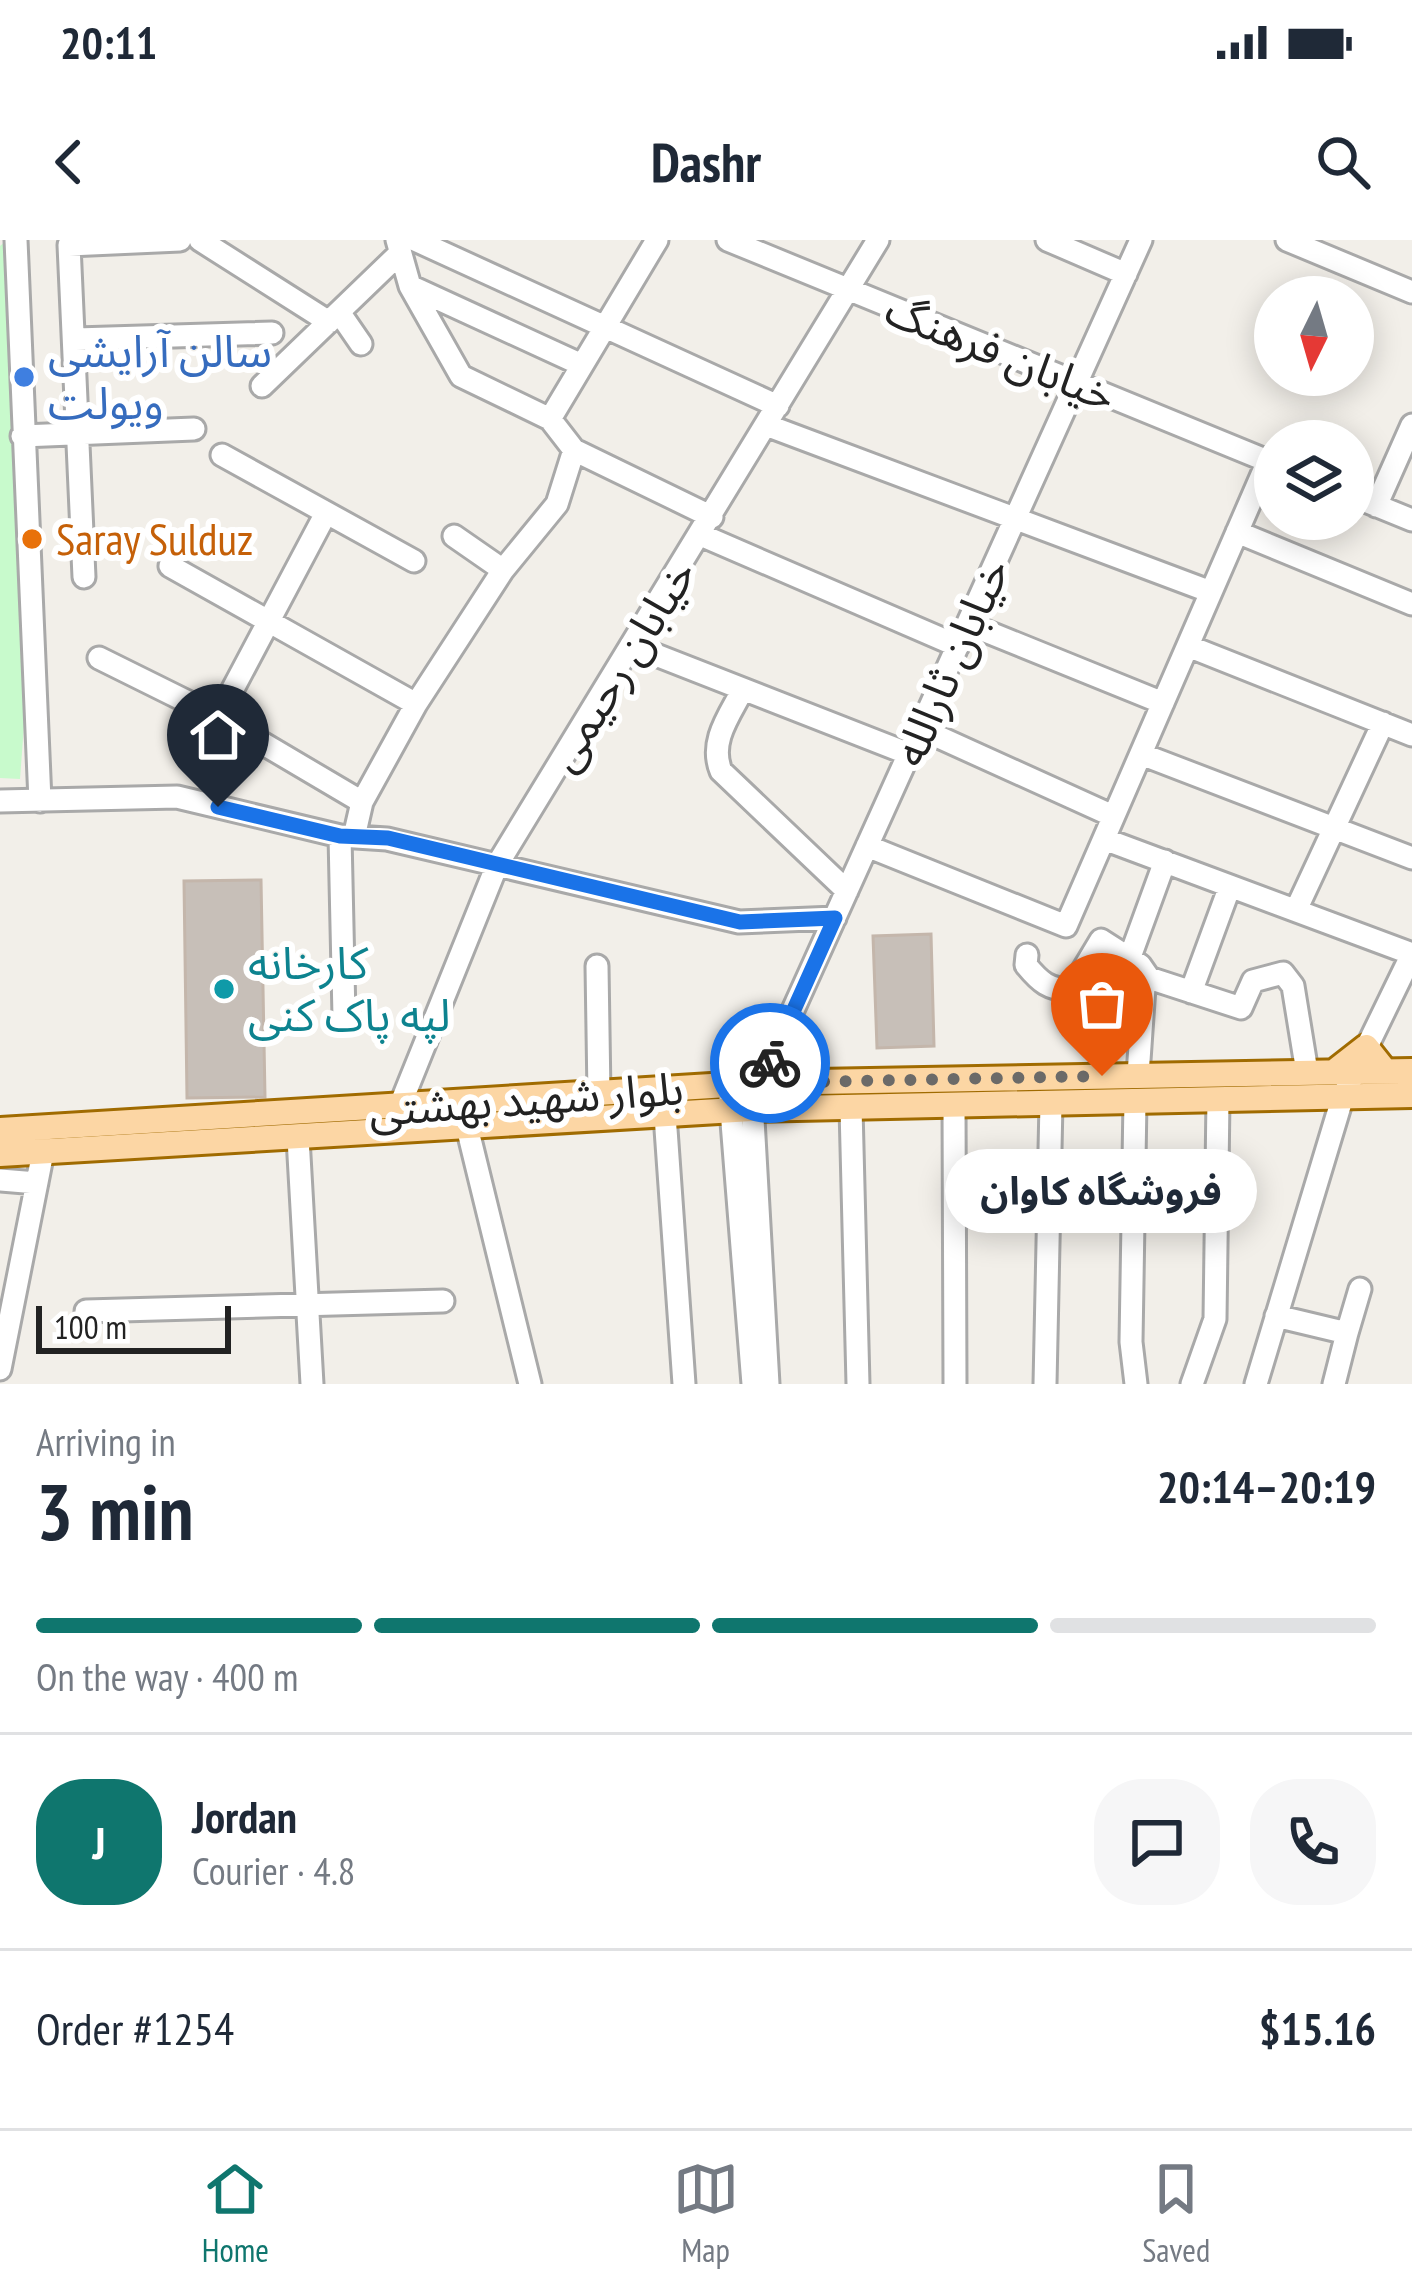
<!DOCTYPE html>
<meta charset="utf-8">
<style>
:root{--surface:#fff;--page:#f6f6f7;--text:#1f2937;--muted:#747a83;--line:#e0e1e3;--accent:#0f766e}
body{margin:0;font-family:"PT Sans Narrow","Noto Sans Arabic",sans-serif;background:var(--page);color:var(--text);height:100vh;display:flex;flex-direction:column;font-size:45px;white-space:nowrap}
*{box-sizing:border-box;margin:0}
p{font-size:39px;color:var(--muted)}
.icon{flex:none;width:66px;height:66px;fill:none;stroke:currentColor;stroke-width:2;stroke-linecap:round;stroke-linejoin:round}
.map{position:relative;height:1144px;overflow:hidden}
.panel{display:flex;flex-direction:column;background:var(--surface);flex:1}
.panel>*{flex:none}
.needle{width:78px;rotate:185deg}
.controls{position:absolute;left:1254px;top:36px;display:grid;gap:24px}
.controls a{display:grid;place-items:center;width:120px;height:120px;border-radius:50%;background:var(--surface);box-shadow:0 6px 30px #0003;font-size:60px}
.scale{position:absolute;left:36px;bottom:30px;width:195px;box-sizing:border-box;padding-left:12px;border:6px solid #222;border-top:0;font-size:33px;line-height:42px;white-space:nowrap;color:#222;-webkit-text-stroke:9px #fff;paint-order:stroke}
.pin{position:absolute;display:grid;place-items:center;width:102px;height:102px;color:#fff;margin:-123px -51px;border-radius:50% 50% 50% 0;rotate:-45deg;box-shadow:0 0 12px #0007}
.pin .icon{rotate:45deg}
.courier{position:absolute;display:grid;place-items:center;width:120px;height:120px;margin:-60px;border:9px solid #1a73e8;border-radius:50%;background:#fff;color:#222;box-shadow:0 3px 15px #0007}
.bubble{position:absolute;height:84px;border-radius:42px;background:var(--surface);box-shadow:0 6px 30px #0003;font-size:39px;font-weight:700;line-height:84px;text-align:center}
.summary em{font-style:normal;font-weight:700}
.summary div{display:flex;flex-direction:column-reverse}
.summary{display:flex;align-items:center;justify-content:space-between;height:204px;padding:0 36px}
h1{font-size:78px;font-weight:700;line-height:90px}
.bar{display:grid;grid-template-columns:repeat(4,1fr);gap:18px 12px;align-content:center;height:144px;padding:0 36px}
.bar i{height:15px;border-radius:9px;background:var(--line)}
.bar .current{background:var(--accent)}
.bar p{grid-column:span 4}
.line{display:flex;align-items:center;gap:30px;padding:0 36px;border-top:3px solid var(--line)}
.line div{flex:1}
.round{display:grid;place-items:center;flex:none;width:126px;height:126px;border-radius:48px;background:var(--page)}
.status{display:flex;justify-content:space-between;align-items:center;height:84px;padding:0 60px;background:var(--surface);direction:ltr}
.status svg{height:33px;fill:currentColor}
header{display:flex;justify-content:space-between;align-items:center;height:156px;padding:0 36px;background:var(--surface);font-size:54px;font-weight:700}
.tab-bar{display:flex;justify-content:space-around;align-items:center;height:168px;border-top:3px solid var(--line);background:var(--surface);font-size:33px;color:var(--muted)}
.tab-bar a{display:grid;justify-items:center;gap:6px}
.tab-bar .current{color:var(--accent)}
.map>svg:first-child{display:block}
</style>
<div class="status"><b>20:11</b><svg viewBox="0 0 49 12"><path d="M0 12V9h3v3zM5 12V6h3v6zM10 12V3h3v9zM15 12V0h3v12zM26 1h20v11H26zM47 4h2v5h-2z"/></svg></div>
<header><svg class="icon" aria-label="back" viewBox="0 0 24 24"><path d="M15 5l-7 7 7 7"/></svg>Dashr<svg class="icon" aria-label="search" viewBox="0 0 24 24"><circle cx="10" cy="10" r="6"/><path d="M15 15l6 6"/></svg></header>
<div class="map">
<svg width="1412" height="1144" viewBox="0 0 1412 1144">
<rect width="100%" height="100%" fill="#f2efe9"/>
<!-- park -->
<path fill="#c8facc" d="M7 0 25 472 20 539 0 538V6Z"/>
<!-- building -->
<path fill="#c7bfb8" stroke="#c4b6ab" stroke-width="3" d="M261 640 265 857 187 858 184 641Z
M931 694 934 806 877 808 873 696Z"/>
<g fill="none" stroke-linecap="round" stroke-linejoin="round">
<!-- minor casing -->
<g stroke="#a9a9a9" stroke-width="27">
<path id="minor" d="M16 0 40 561
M200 0 329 82
M397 0 410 46 461 136 550 179 574 210 712 277
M415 0 778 166
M728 0 1275 224
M1047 0 1126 34
M1287 0 1412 52
M410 46 582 125
M339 72 361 104
M76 99 272 93
M262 146 398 15
M550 179 657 0
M766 185 1211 352
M22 196 194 189
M222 215 414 321
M1353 256 1412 280
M1376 266 1412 185
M1237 292 1412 364
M701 295 958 406
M454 296 503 330
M170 326 416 464
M84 337 69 5 180 0
M968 384 1163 463
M633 406 909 514
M1188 406 1412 495
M99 418 218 477 362 562
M742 451C729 476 709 502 721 531L847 651
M218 477 325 275
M921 489 1113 576
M1141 514 1412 618
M0 561 177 557 340 596 387 599 739 682 835 678
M340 596 344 777
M354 597 362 562 416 464 503 330 557 264 574 210
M1104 599 1412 714
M867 606 1066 686 1268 221
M1296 670 1383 483
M1027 715 1026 725C1040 742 1049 750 1071 750L1101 700 1140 725 1149 738 1241 768 1253 741 1283 733 1293 746 1307 832
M1130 717 1165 621
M597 726 599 855
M1191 752 1230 646
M1138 835 1145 733
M760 843 1141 0
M751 844 768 1144
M729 845 753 1144
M1135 861 1131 1102 1136 1144
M954 865 955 1144
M399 868 497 625 878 0
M851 868 858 1144
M665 875 684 1144
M467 887 530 1144
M298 898 312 1144
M0 940 37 943
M86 1071 443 1061
M1276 1076 1347 1093 1334 1144
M1347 1093 1360 1049
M0 1129 43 912
M1045 1144 1051 863
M1192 1144 1215 1079 1218 859
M1256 1144 1343 856 1412 714"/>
</g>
<!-- major casing -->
<g stroke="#a06b00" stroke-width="30">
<path id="major" d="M1334 832 1366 807 1385 831
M0 890 760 843 1412 831
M0 914 752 869 1412 855"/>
</g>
<!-- minor -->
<use href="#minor" stroke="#fff" stroke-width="21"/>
<!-- major -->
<use href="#major" stroke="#fcd6a4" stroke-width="24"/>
</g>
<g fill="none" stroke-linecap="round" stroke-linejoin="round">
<!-- done -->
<path stroke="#6b6a68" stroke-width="12" stroke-dasharray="0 21.6" d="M770 823 760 843 1102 836"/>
<!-- route -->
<path stroke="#1a73e8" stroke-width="15" d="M218 567 340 596 388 598 740 682 835 678 770 823"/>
</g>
<!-- markers -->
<circle fill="#3f7fe0" stroke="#fff" stroke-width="4.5" cx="24" cy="137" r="12"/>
<circle fill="#e8710a" stroke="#fff" stroke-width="4.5" cx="32" cy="299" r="12"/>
<circle fill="#0f9aa8" stroke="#fff" stroke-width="4.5" cx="224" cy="749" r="12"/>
<g text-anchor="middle" stroke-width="12" stroke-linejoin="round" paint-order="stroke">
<!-- shop labels -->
<g font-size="45" fill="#366cbe" stroke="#fff" text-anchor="start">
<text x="48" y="127">سالن آرایشی<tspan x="48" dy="52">ویولت</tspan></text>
</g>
<!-- street labels -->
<g font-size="45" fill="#222" stroke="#fff">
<text transform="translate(1001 112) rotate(22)" y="16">خیابان فرهنگ</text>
<text transform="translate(951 422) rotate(-66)" y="16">خیابان ثارالله</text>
<text transform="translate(621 425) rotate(-58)" y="16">خیابان رحیمی</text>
<text transform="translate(526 859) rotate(-4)" y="16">بلوار شهید بهشتی</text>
</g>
<!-- food labels -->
<g font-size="45" fill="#c56008" stroke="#fff" text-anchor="start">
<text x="56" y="315">Saray Sulduz</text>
</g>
<!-- culture labels -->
<g font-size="45" fill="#0d838f" stroke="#fff" text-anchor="start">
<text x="248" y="739">کارخانه<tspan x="248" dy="52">لپه پاک کنی</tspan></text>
</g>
</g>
</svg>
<div class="controls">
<a><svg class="needle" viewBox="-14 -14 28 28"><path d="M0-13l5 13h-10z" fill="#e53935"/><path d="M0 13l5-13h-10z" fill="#747a83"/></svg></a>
<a><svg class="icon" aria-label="layers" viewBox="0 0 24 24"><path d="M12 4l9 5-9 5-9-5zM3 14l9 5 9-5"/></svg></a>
</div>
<div class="scale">100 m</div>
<div class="pin" style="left:1102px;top:836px;background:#ea580c"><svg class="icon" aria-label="bag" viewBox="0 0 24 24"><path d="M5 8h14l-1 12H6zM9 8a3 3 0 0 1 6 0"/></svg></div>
<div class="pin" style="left:218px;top:567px;background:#1f2937"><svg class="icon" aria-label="home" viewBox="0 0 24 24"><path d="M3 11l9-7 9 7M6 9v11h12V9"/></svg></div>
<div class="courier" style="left:770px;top:823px"><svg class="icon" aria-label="bike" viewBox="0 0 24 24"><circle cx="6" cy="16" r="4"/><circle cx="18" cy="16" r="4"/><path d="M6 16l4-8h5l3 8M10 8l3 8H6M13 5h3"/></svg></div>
<div class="bubble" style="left:945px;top:909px;width:312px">فروشگاه کاوان</div>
</div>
<section class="panel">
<div class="summary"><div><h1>3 min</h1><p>Arriving in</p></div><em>20:14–20:19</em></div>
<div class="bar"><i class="current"></i><i class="current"></i><i class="current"></i><i></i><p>On the way · 400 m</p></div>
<div class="line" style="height:216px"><b class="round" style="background:var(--accent);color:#fff">J</b><div><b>Jordan</b><p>Courier · 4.8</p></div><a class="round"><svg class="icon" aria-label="chat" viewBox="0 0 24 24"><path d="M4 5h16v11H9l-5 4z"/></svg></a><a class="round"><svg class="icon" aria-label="phone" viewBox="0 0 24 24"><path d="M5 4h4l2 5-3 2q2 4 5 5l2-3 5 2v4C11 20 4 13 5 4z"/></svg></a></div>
<div class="line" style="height:156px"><div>Order #1254</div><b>$15.16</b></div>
</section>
<nav class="tab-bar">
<a class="current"><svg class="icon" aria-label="home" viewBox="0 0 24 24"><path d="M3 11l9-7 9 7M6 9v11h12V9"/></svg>Home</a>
<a><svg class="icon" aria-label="map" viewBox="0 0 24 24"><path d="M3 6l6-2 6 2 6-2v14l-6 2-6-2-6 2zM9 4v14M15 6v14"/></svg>Map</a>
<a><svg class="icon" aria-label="saved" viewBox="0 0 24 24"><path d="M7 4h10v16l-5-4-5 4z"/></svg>Saved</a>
</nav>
